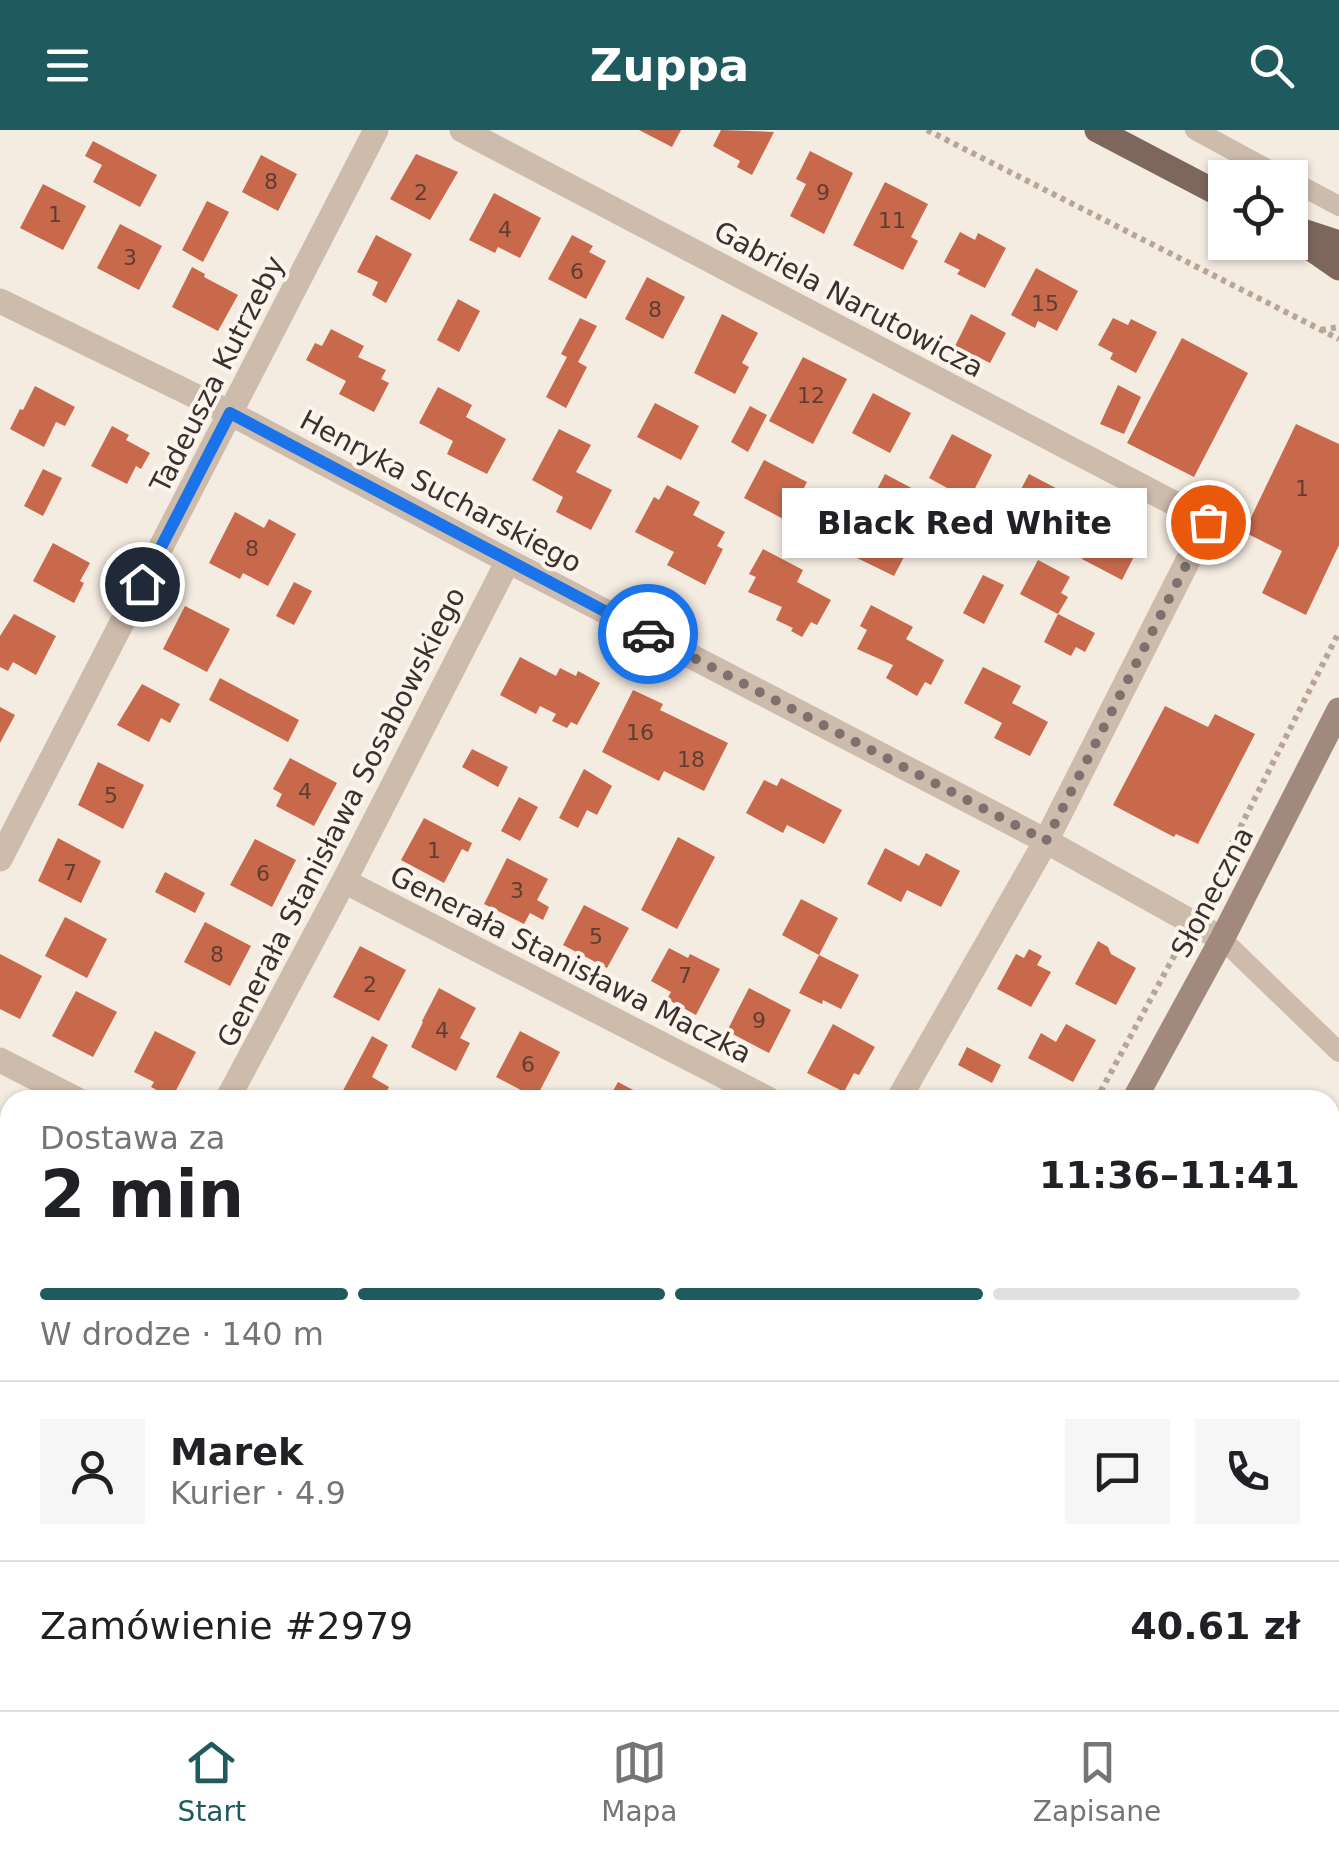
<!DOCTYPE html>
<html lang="pl">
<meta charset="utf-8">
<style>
:root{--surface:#fff;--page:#f6f6f6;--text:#202124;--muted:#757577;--line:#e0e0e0;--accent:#1f5a5e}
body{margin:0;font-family:"DejaVu Sans",sans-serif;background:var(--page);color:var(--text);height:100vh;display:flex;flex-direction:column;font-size:38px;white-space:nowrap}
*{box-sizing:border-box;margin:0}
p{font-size:32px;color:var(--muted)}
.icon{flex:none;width:55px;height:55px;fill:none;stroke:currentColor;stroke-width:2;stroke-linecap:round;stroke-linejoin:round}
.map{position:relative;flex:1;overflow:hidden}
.drawer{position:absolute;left:0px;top:960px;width:1340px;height:620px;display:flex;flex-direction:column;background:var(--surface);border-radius:30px 30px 0 0;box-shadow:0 2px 8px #0004}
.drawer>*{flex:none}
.buttons{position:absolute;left:1208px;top:30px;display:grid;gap:20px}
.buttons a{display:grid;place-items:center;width:100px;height:100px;border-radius:0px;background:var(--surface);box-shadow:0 2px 8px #0004;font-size:50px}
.pin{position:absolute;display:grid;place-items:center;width:85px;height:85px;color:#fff;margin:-42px;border:5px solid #fff;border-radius:50%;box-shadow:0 2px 10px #0007}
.courier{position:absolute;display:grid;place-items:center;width:100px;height:100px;margin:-50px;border:8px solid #1a73e8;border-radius:50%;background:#fff;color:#222;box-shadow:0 2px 12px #0007}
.bubble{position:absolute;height:70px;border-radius:0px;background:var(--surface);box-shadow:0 2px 8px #0004;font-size:32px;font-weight:800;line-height:70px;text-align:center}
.head em{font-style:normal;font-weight:800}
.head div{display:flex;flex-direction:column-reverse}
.head{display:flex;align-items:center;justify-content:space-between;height:170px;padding:0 40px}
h1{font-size:65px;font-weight:800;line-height:75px}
.bar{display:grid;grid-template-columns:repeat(4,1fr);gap:15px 10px;align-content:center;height:120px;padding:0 40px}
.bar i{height:12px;border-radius:8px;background:var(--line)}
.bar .on{background:var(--accent)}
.bar p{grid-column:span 4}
.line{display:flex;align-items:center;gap:25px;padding:0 40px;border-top:2px solid var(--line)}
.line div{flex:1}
.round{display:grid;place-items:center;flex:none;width:105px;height:105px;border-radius:0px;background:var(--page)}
header{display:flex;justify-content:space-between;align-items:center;height:130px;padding:0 40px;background:var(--accent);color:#fff;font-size:45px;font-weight:800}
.tabs{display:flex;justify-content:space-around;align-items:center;height:140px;border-top:2px solid var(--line);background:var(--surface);font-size:28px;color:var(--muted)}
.tabs a{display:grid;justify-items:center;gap:5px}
.tabs .on{color:var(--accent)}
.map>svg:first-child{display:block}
</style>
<header><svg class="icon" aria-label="menu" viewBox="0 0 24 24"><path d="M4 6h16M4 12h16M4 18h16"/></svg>Zuppa<svg class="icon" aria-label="search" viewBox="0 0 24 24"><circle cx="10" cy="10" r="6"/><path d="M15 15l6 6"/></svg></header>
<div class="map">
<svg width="1339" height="1580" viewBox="0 0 1339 1580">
<rect width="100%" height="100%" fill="#f4ebe1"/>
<!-- building -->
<path fill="#c8694b" d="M639 0H681L672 17Z
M721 0 774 2 752 45 737 37 740 31 713 16Z
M93 11 157 45 140 77 93 52 102 35 85 26Z
M810 21 853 43 824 104 790 86 806 54 796 49Z
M416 24 458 42 430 90 390 69Z
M261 25 297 44 278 81 242 62Z
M885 52 928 74 911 107 918 111 903 140 853 115Z
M43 54 86 76 63 120 20 98Z
M494 63 541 88 520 128 498 117 495 123 469 110Z
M207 71 229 82 203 132 182 120Z
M120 94 162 116 139 160 97 138Z
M960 102 975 110 978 103 1006 118 985 158 957 144 960 140 944 132Z
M376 105 412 124 386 173 372 165 378 152 357 142Z
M572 105 593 116 589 122 606 131 586 169 548 149Z
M192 137 205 144 204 147 238 165 218 201 172 177Z
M1036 138 1078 161 1057 201 1038 191 1035 198 1011 185Z
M647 147 685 167 663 209 625 189Z
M458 169 480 181 459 222 437 210Z
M722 184 758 203 742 233 749 237 735 264 694 243Z
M971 184 1006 203 990 233 972 224 970 227 954 218Z
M580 188 597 196 578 232 587 237 566 278 546 267 567 227 561 224Z
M1113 188 1128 195 1131 189 1157 202 1136 243 1110 229 1113 223 1098 215Z
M331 199 364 216 358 227 386 240 381 249 389 253 374 282 339 264 346 251 306 230 315 213 322 216Z
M1182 208 1248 243 1194 347 1127 313Z
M803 227 847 249 813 314 769 291Z
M1118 255 1141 267 1124 304 1100 294Z
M35 256 75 277 65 296 56 292 44 317 10 299 20 279 23 280Z
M438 257 472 275 466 287 506 309 487 344 447 324 453 311 419 293Z
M873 263 911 283 890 323 852 303Z
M655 273 699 296 681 330 637 307Z
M750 276 767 285 748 322 731 312Z
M1296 294 1339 314V415L1306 485 1262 463 1282 421 1244 402Z
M112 296 129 305 126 310 150 323 141 339 136 336 127 354 91 336Z
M559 299 591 315 576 342 612 360 591 400 556 382 563 367 532 350Z
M952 304 992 325 969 370 929 348Z
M764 330 807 352 787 391 744 368Z
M43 339 62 348 43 386 24 376Z
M885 344 921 363 901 402 914 408 894 446 855 427 876 388 865 383Z
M1029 344 1071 366 1047 413 1004 391Z
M667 355 700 372 693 385 725 402 717 416 723 419 705 455 667 435 674 422 635 402 654 367 659 370Z
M235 382 264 398 269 389 296 404 268 456 243 443 240 449 209 433Z
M1105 384 1145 405 1122 450 1082 429Z
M53 413 90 433 80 451 84 453 74 473 33 451Z
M763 419 803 440 797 452 831 470 817 495 811 492 802 507 791 501 793 498 776 490 782 477 748 462 756 447 749 444Z
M1038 430 1070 447 1061 463 1068 467 1058 484 1095 503 1085 522 1076 517 1071 526 1044 512 1058 484 1020 464Z
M983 445 1004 455 984 494 963 483Z
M294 452 312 461 294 495 276 486Z
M871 475 913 497 906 509 944 530 931 555 925 552 917 566 886 548 893 535 857 519 867 500 860 496Z
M185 476 230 499 207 542 163 519Z
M14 484 56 506 36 545 13 532 8 541 0 537V506Z
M520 527 556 546 560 538 576 546 578 541 600 553 577 595 571 592 567 598 552 591 556 584 540 576 536 584 500 565Z
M983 537 1021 556 1012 573 1048 592 1030 626 994 608 1002 593 964 573Z
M220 548 299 590 288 612 209 570Z
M142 554 180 574 170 593 161 588 149 612 117 595Z
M633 560 663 574 660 580 728 613 704 661 664 641 659 651 602 622Z
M1165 576 1208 597 1215 584 1255 604 1198 714 1176 704 1174 707 1113 675Z
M0 577 15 585 0 613Z
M472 619 508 637 498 657 462 637Z
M290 628 337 653 314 696 276 676 282 664 273 659Z
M98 632 144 655 123 699 78 675Z
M584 639 612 656 597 685 587 680 578 698 559 688Z
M781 648 842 680 824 714 787 695 783 703 746 683 764 650 777 656Z
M519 667 538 677 520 711 501 701Z
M424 688 472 713 468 722 462 719 444 753 401 730Z
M678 707 715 727 677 799 641 780Z
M58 708 101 731 81 773 38 751Z
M255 709 296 730 272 777 230 755Z
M885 718 919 736 926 723 960 741 941 777 907 760 901 772 867 754Z
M507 728 548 749 537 770 549 777 543 790 530 783 524 794 484 774Z
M165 742 205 763 195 783 155 762Z
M801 769 838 788 819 825 782 805Z
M584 775 629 798 607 838 563 815Z
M65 787 107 809 87 848 45 826Z
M205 792 251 816 230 856 184 832Z
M1098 811 1108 817 1111 824 1136 838 1116 875 1075 854Z
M360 816 406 840 379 891 333 867Z
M669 818 688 828 690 824 720 839 696 885 667 869 671 862 651 851Z
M1029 819 1042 826 1037 835 1051 842 1031 877 997 859 1016 824 1024 828Z
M0 824 42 846 20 889 0 879Z
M819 825 859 845 841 879 823 870 822 874 799 863Z
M439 858 476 878 460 908 470 913 456 941 411 917 423 892 422 891Z
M749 858 791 880 769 923 727 901Z
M76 861 117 882 93 927 52 906Z
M833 894 875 917 859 945 854 943 844 962 807 943Z
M1066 894 1096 910 1073 952 1028 928 1041 903 1056 912Z
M155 901 196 922 172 968 151 957 154 952 134 942Z
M520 901 560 922 536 968 496 947Z
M372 906 388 915 372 947 389 957 382 970H338Z
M967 917 1001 935 992 953 958 935Z
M618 952 652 970H608Z
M5 991 10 994V1048L0 1043V1001Z"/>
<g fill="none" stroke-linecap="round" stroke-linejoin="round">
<!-- path -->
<path stroke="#b9a596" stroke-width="6" stroke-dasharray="5 5" stroke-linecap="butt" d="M927 0 1339 209
M1321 200 1339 197
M1204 769 1339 502
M1096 970 1180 815
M0 1394 10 1393"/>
<!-- lane -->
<path stroke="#cdbbac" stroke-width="20" d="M1195 0 1284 48
M1290 50 1339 76
M1222 809 1339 922"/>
<!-- street -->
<path stroke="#cdbbac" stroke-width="25" d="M462 0 1208 391 1046 711 898 970
M0 171 230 283 508 431 1046 711 1222 809
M0 729 376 0
M344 751 770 970
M0 930 78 970
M227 970 344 751 508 431"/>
<!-- secondary -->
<path stroke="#a18a7d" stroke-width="25" d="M1134 970 1222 809 1339 580
M0 1431 10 1430"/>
<!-- primary -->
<path stroke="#7d675c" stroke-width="25" d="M1097 0 1225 67
M1296 99 1339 113
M1290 104 1339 138"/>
</g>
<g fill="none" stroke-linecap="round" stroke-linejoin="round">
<!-- done -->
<path stroke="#7c716b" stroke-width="10" stroke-dasharray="0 18" d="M648 504 1046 711 1208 392"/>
<!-- route -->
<path stroke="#1a73e8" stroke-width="12" d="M142 454 230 283 648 504"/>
</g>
<g text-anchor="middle" stroke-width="8" stroke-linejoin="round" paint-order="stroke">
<!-- number labels -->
<g font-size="22" fill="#5e3e33">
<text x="271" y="59">8</text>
<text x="421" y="70">2</text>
<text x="823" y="70">9</text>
<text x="55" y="92">1</text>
<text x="892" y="98">11</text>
<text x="505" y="107">4</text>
<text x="130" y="135">3</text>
<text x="577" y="149">6</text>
<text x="1045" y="181">15</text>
<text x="655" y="187">8</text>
<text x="811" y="273">12</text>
<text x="1302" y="366">1</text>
<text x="252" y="426">8</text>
<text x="640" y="610">16</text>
<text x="691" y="637">18</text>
<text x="305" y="669">4</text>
<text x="111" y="673">5</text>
<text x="434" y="728">1</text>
<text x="70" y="750">7</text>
<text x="263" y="751">6</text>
<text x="517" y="768">3</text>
<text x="596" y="814">5</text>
<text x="217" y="832">8</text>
<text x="685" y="853">7</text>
<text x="370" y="862">2</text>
<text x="759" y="898">9</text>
<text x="442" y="908">4</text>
<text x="528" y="942">6</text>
</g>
<!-- street labels -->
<g font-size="28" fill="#3b302b" stroke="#fbf5ee">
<text transform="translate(849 169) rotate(28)" y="10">Gabriela Narutowicza</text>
<text transform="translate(217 244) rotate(-63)" y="10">Tadeusza Kutrzeby</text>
<text transform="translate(441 361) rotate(28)" y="10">Henryka Sucharskiego</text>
<text transform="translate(341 687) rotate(-63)" y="10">Generała Stanisława Sosabowskiego</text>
<text transform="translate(1212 762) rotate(-62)" y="10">Słoneczna</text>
<text transform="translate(571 834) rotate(27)" y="10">Generała Stanisława Maczka</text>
</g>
</g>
</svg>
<div class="buttons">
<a><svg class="icon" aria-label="locate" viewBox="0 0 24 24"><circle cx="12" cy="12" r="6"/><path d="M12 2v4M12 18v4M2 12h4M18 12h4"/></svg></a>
</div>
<div class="pin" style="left:1208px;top:392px;background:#ea580c"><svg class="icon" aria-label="bag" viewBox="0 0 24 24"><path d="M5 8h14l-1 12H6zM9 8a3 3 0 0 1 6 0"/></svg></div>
<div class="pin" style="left:142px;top:454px;background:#1f2937"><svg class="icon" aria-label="home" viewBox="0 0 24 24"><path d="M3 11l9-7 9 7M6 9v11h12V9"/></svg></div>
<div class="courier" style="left:648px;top:504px"><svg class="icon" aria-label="car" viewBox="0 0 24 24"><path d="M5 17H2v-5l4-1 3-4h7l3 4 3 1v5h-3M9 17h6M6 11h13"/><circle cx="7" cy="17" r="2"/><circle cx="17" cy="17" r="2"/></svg></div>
<div class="bubble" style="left:782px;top:358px;width:365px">Black Red White</div>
<section class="drawer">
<div class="head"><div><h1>2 min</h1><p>Dostawa za</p></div><em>11:36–11:41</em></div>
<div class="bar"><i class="on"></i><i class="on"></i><i class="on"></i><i></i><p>W drodze · 140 m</p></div>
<div class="line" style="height:180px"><a class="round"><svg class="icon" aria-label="person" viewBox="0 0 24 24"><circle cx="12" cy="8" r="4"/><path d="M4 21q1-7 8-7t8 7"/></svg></a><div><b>Marek</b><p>Kurier · 4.9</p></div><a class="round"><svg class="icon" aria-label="chat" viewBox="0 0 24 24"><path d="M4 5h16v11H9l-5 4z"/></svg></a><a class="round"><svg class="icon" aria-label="phone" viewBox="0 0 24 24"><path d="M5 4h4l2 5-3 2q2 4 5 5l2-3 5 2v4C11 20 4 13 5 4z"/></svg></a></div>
<div class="line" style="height:130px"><div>Zamówienie #2979</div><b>40.61 zł</b></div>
</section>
</div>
<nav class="tabs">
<a class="on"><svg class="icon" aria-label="home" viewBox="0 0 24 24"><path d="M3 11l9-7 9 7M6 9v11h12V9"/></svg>Start</a>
<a><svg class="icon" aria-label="map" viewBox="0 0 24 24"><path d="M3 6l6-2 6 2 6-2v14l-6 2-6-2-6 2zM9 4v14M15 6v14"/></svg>Mapa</a>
<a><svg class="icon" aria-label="saved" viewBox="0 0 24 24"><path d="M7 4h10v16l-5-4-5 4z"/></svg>Zapisane</a>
</nav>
